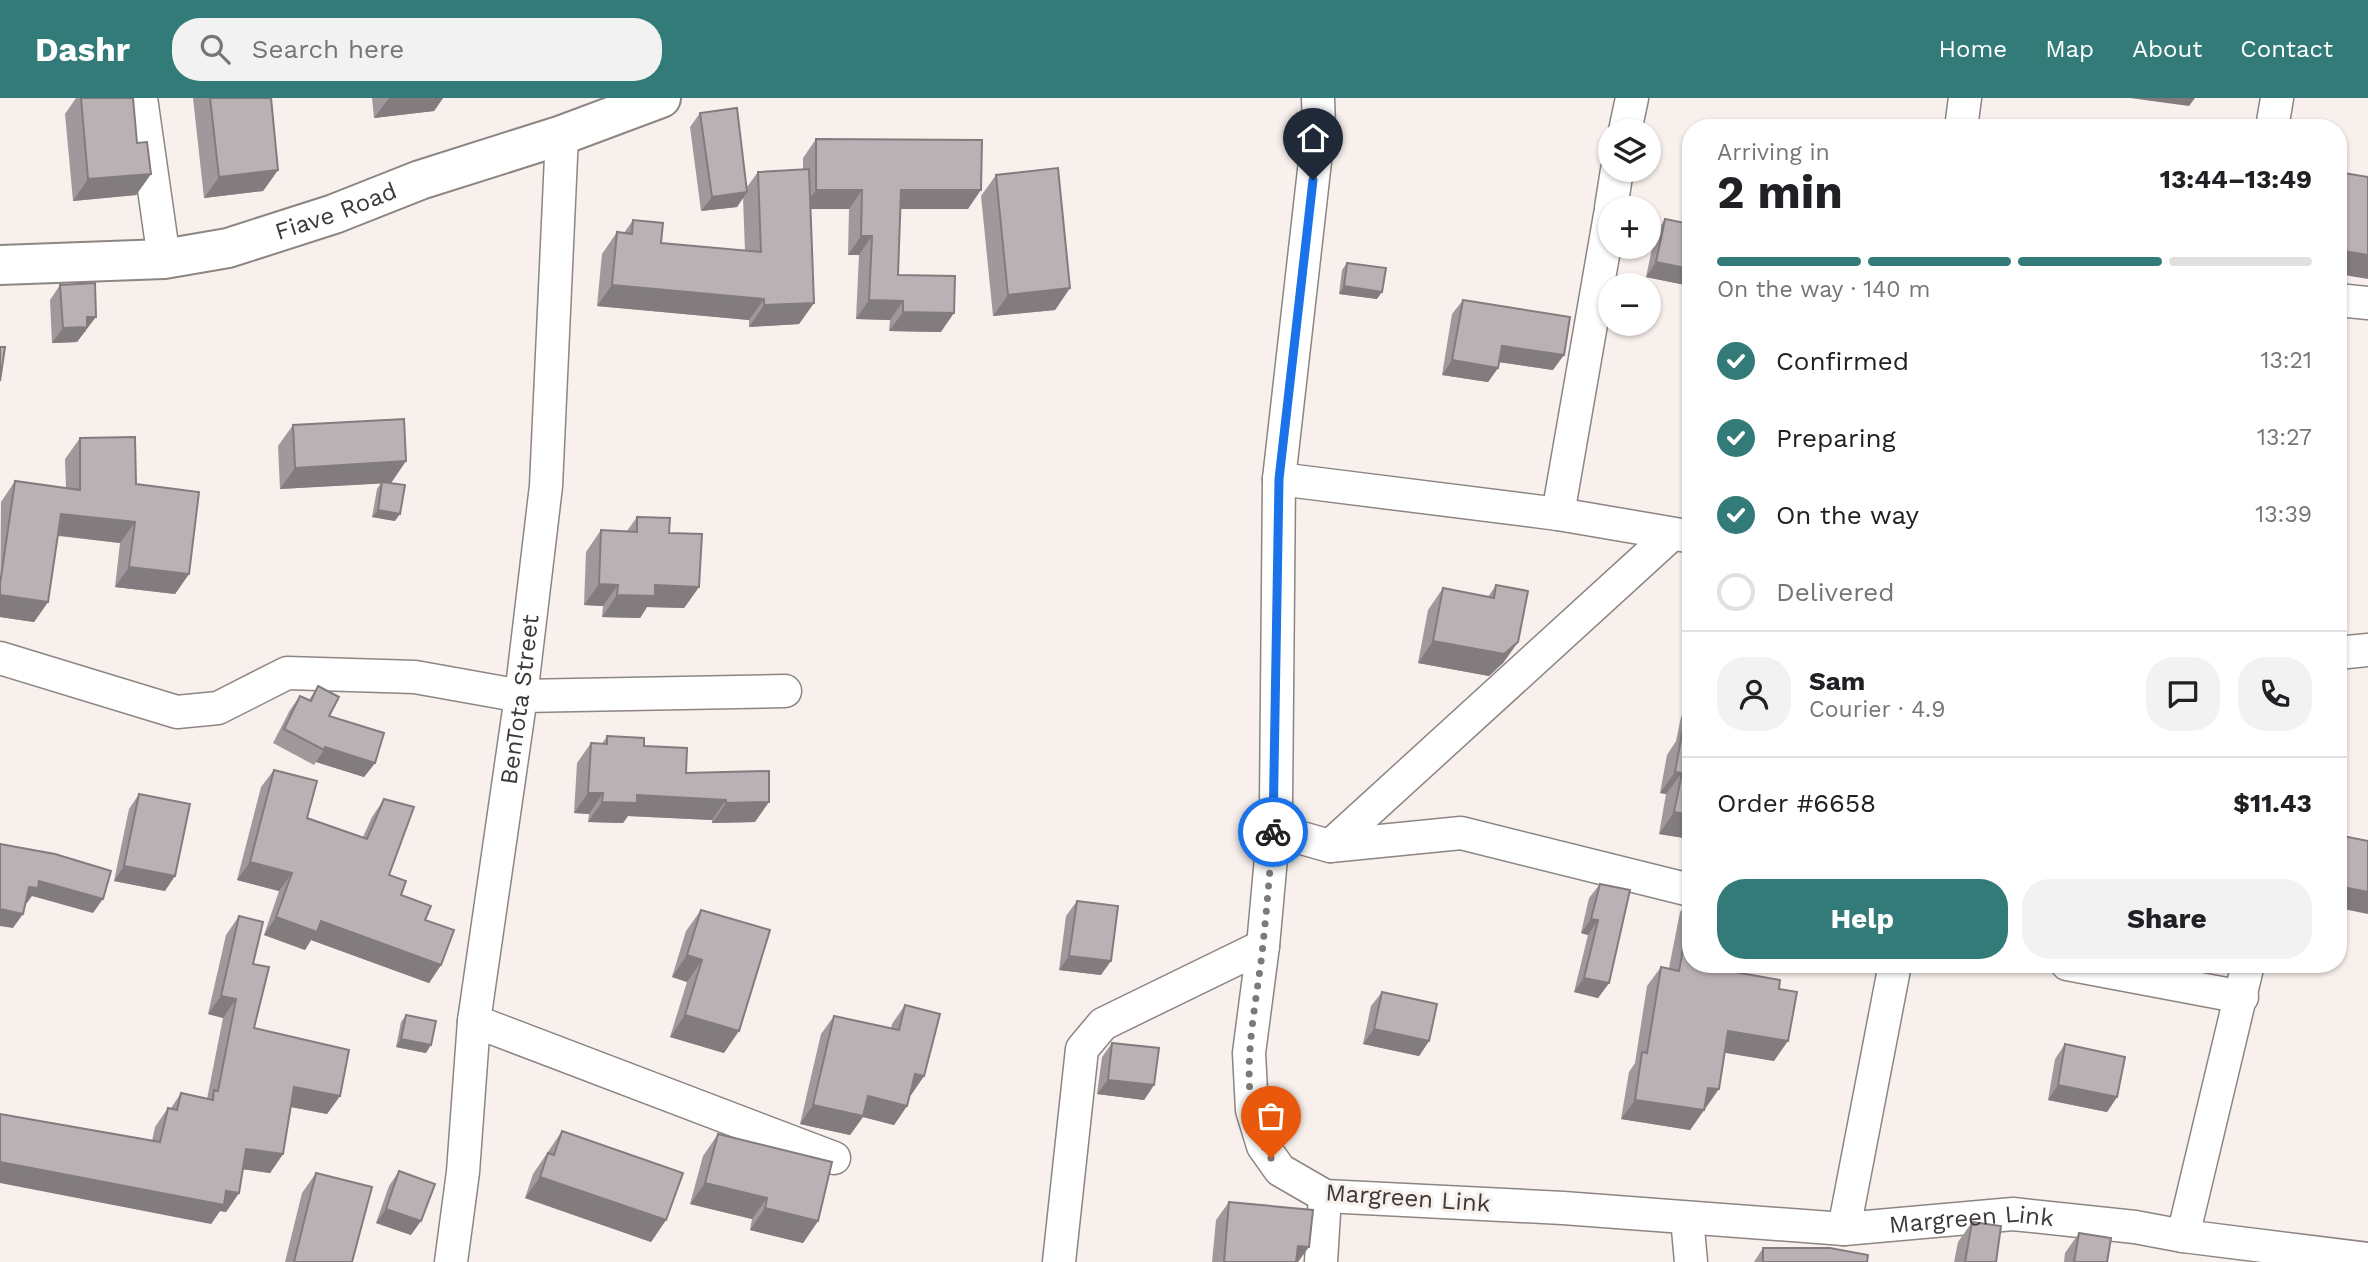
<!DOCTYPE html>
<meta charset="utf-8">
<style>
:root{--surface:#fff;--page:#f2f2f2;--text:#202124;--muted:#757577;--line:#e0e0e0;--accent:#327b78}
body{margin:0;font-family:"Work Sans",sans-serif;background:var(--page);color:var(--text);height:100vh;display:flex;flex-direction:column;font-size:26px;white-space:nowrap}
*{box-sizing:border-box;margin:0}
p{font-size:23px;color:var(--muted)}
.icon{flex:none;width:38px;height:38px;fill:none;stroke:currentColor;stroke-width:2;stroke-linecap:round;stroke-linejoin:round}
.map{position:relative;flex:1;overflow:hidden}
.drawer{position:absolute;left:1682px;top:21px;width:665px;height:854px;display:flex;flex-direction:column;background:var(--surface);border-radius:28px;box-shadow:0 2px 5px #0004}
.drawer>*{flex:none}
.buttons{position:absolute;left:1598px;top:21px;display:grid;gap:14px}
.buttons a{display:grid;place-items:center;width:63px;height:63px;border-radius:50%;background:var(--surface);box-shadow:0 2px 5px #0004;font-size:35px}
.pin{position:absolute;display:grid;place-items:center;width:60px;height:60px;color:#fff;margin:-72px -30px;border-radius:50% 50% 50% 0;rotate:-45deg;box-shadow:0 0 7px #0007}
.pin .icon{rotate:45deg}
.courier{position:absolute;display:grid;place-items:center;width:70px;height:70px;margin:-35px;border:5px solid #1a73e8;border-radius:50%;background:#fff;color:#222;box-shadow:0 2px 9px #0007}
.overview em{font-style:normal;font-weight:700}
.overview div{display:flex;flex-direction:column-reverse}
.overview{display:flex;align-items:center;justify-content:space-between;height:119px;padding:0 35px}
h1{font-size:46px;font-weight:700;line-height:52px}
.bar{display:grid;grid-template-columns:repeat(4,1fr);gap:10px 7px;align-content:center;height:84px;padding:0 35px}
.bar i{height:9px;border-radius:5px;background:var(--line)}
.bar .selected{background:var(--accent)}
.bar p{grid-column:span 4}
.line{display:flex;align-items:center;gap:18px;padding:0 35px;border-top:2px solid var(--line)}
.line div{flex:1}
.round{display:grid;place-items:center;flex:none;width:74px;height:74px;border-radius:28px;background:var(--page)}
ol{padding:0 35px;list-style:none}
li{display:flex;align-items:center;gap:21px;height:77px}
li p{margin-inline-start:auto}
li .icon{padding:7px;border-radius:50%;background:var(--accent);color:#fff;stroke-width:4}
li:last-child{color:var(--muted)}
li i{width:38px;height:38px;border:4px solid var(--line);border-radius:50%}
.action{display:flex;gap:14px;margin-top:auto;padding:14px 35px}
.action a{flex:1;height:80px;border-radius:28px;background:var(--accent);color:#fff;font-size:28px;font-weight:700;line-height:80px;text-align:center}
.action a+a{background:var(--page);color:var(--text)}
header{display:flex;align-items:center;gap:42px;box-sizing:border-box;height:98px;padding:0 35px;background:var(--accent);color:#fff}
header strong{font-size:33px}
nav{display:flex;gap:38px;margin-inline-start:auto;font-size:24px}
.search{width:490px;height:63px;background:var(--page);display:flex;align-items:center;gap:18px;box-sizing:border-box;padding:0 24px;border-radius:28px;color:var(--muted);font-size:26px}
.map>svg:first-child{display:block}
</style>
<header>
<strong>Dashr</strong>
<div class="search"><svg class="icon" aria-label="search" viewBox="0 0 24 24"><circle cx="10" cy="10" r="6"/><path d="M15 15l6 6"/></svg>Search here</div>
<nav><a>Home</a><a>Map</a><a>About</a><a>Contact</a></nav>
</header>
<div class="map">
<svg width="2368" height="1164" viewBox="0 0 2368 1164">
<rect width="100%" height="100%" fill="#f8f0ec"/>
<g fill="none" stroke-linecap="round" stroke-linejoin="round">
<!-- minor casing -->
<g stroke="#8c8581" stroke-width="35">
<g id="minor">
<path d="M141 0 164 161"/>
<path id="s1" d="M1318 0 1319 28 1279 381 1276 705 1263 848 1249 955 1252 1012 1263 1048 1280 1072 1325 1098 1563 1110 1844 1131 2013 1116 2135 1129 2183 1138 2368 1161"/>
<path d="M1961 30 1965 0"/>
<path d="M2272 30 2277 0"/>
<path d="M1625 33 1632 0"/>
<path d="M1611 110 1617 72"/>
<path d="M2338 202 2368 205"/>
<path d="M1279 381 1558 416 1687 438"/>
<path d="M1558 416 1610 117"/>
<path d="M2338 555 2368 552"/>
<path d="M0 560 177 614 218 610 287 575 415 579 521 598 785 593"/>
<path d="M1273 732 1330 748 1461 735 1690 792"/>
<path d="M1330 748 1672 436"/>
<path d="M2067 866 2242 899"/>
<path d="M474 923 834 1060"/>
<path d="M1687 1120 1691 1164"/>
<path d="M1844 1131 1895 866"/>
<path d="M2183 1138 2248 866"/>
<path id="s2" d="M451 1164 463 1074 474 923 521 598 546 388 562 37"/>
<path d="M1059 1164 1082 951 1103 926 1263 848"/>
<path d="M1321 1164 1325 1098"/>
</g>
</g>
<!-- tertiary casing -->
<g stroke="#8c8581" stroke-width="42">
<g id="tertiary">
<path id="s3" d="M0 167 164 161 228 150 334 116 420 82 562 37 661 0"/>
</g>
</g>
<!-- minor -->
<use href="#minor" stroke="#fff" stroke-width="32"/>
<!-- tertiary -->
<use href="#tertiary" stroke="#fff" stroke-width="38"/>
</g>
<!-- wall -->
<path fill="#a0989b" d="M76 0H133L137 45 151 76 136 97 73 103 65 16Z
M193 0H271L278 72 263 93 204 100Z
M372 0H443L434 13 374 20Z
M700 15 747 89 758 74 803 71V60L816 41 968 111H900L898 177 941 234 889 233 890 222 856 221 859 157H848L849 111H810L814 205 799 226 749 229V222L597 208 602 156 617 134 624 135 633 122 661 145 745 153 743 100 737 109 701 113 690 29Z
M996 77 1070 190 1055 212 993 218 981 98Z
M1665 121 1690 126V188L1646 179 1655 136Z
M1347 165 1377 201 1339 196 1342 172Z
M60 187 86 234H84L77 244 52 245 50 202Z
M1463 202 1553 272 1499 264 1498 270 1488 284 1442 277 1452 216Z
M293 327 406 363 391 385 395 423 372 419 377 391 381 385 280 391 278 348Z
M80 340 136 386 189 476 175 496 115 489 120 445 58 438 48 504 34 524 0 519 1 404 15 383 66 390 65 361Z
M637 419 669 435 699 489 684 510 647 509 640 520 602 519 603 508 584 507 586 454 601 432 627 433Z
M1496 487 1518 544 1503 565 1489 578 1418 565 1428 512 1443 490 1488 499Z
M318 588 329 618 375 665 364 679 316 664 314 667 273 645 290 612 300 598 309 602Z
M1690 605V741L1659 736 1666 696 1660 695 1667 657 1676 643 1681 619Z
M607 638 644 648 686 675 769 673 755 724 712 725V722L628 718 623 725 588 724 589 716 574 715 577 665 591 645 602 646Z
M274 672 307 720 363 739 372 719 384 701 389 777 401 797 425 822 441 867 429 885 311 842 305 852 264 837 279 793 237 782 261 689Z
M139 696 165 793 114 783 129 711Z
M1600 786 1609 885 1598 900 1574 894 1588 837 1581 835 1589 800Z
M1690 800V866L1723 872 1779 891 1774 963 1724 954 1705 1011 1690 1032 1621 1021 1629 974 1635 965 1647 888 1661 869 1669 870 1680 814Z
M1077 803 1101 877 1059 872 1066 818Z
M701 812 724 955 670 939 687 884 672 879 686 833Z
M239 818 253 866 254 930 340 998 327 1016 291 1009 283 1056 270 1075 243 1071 239 1095 226 1114 220 1113 211 1126 152 1043 155 1029 168 1010H171L181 995 207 1001 223 920 208 916 226 837Z
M1382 894 1429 943 1419 958 1363 946 1371 908Z
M905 907 924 978 911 997H910L907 1008 894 1027 863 1019 850 1037 800 1026 821 936 834 918 891 931 892 926Z
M406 917 426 955 396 949 401 924Z
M1112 945 1154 987 1144 1002 1097 996 1102 959Z
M2065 946 2117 999 2107 1014 2048 1002 2055 961Z
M562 1033 666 1122 651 1144 525 1100 533 1076Z
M718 1036 818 1123 803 1145 750 1132 752 1121 690 1106 703 1058Z
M399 1073 411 1137 376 1125 389 1088Z
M316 1075 352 1164H285L302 1095Z
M1229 1104 1298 1164H1212L1216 1122Z
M1972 1124 1996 1164H1954L1958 1144Z
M2079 1135 2107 1164H2064L2065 1155Z
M1763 1150 1867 1164H1754Z"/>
<!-- shaded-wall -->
<path fill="#827c7e" d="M389 0H443L434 13 374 20Z
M2130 0H2195L2189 8Z
M278 72 263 93 204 100 219 79Z
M151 76 136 97 73 103 88 81Z
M816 92H862L849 111H802Z
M901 92H981L968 111H888Z
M747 94 737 109 701 113 712 99Z
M861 138H872L859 157H848Z
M2338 152 2368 157V181L2338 176Z
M1656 164 1690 171V188L1646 179Z
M612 187 764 201 749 222 597 208Z
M1344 188 1382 194 1377 201 1339 196Z
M1070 190 1055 212 993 218 1008 197Z
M869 202 903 203 890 222 856 221Z
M814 205 799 226 749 229 764 207Z
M903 214 954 215 941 234 889 233Z
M87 219H96L77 244 52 245 63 230Z
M1502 248 1564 257 1553 272 1491 263Z
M1452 262 1498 270 1488 284 1442 277Z
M406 363 391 385 280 391 295 370Z
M378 412 400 416 395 423 372 419Z
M61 416 135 424 120 445 47 436Z
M129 469 189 476 175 496 115 489Z
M599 486 618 487 603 508 584 507Z
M655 487 699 489 684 510 647 509 640 520 602 519 617 497Z
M0 497 48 504 34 524 0 519Z
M1433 543 1518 544 1503 565 1489 578 1418 565Z
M325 649 375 665 364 679 316 664 324 652Z
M1675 674 1682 675 1666 696 1660 695Z
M588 695H603L589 716 574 715Z
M637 697 726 702 712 722 628 718 623 725 588 724 602 704Z
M769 704 755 724 712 725 726 705Z
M1674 714 1690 717V741L1659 736Z
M250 764 292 775 279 793 237 782Z
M124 768 175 778 165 793 114 783Z
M39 783 103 801 93 815 32 798 27 805 19 803 29 789Z
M2338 788 2368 794V816L2338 810Z
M0 811 23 816 13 830 0 828Z
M276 819 321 823 441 867 429 885 311 842 305 852 264 837Z
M1591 821 1598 822 1588 837 1581 835Z
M687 857 702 862 687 884 672 879Z
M1069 858 1111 863 1101 877 1059 872Z
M1584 880 1609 885 1598 900 1574 894Z
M221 898 236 901 223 920 208 916Z
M685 917 739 933 724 955 670 939Z
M1374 931 1429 943 1419 958 1363 946Z
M1728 933 1788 943 1774 963 1714 953Z
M401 941 431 947 426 955 396 949Z
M915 976 924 978 911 997 902 994Z
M1108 982 1154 987 1144 1002 1097 996Z
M2058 987 2117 999 2107 1014 2048 1002Z
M294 989 340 998 327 1016 281 1007Z
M1708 990 1719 991 1705 1011 1694 1009Z
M868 998 907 1008 894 1027 863 1019 850 1037 800 1026 813 1007Z
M1635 1002 1704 1012 1690 1032 1621 1021Z
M246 1051 283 1056 270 1075 233 1070Z
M0 1064 239 1095 226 1114 220 1113 211 1126 0 1085Z
M540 1079 666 1122 651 1144 525 1100Z
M705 1085 767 1100 752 1121 690 1106Z
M765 1110 818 1123 803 1145 750 1132Z
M386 1111 421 1123 411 1137 376 1125Z
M1298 1148 1309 1149 1298 1164H1287Z"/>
<!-- building -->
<path fill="#bab1b4" stroke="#827c7e" stroke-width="2" d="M81 0H133L137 45 147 44 151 76 88 81Z
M210 0H271L278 72 219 79Z
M737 10 747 94 712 99 700 15Z
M816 41 982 42 981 92H901L898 177 955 178 954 215 903 214V203L869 202 872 138H861L862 92H816Z
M1058 70 1070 190 1008 197 996 77Z
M809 71 814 205 764 207V201L612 187 617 134 632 136 633 122 663 125 661 145 761 154 758 74Z
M2338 74 2368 79V157L2338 152Z
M1665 121 1690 126V171L1656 164Z
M1347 165 1386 170 1382 194 1344 188Z
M95 185 96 219H87V229L63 230 60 187Z
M1463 202 1570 219 1564 257 1502 248 1498 270 1452 262Z
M0 249H5L0 283Z
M404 321 406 363 295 370 293 327Z
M135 339 136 386 199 394 189 476 129 469 135 424 61 416 48 504 0 497V486L15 383 80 392V340Z
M382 384 405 387 400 416 378 412Z
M637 419 670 420 669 435 702 436 699 489 655 487V498L617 497 618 487 599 486 601 432 637 434Z
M1496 487 1528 493 1518 544 1504 556 1433 543 1443 490 1494 500Z
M318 588 339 599 329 618 384 635 375 665 325 649 324 652 284 631 300 598 311 603Z
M1690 627V717L1674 714 1682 675 1675 674 1682 635 1689 637Z
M607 638 644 640V648L687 650 686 675 769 673V704L726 705V702L637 697V705L602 704 603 695H588L591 645 607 646Z
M274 672 317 683 307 720 367 741 384 701 414 709 389 777 406 783 401 797 431 808 425 822 454 832 441 867 321 823 317 834 276 819 292 775 250 764Z
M139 696 190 706 175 778 124 768Z
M2338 737 2368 743V794L2338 788Z
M0 746 55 756 111 773 103 801 39 783 38 790 29 789 23 816 0 811Z
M1600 786 1630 792 1609 885 1584 880 1598 822 1591 821Z
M1077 803 1118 808 1111 863 1069 858Z
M701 812 770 832 739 933 685 917 702 862 687 857Z
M1690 814V866H1724L1723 872 1780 882 1779 891 1797 894 1788 943 1728 933 1719 991 1708 990 1704 1012 1635 1002 1642 954 1647 955 1661 869 1679 873Z
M239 818 263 824 253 866 269 869 254 930 349 952 340 998 294 989 283 1056 246 1051 239 1095 226 1093 224 1107 0 1064V1016L160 1044 168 1010 177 1012 181 995 213 1002 214 992 218 993 236 901 221 898Z
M1382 894 1437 906 1429 943 1374 931Z
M905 907 940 916 924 978 915 976 907 1008 868 998 863 1018 813 1007 834 918 899 932Z
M406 917 436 923 431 947 401 941Z
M1112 945 1159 950 1154 987 1108 982Z
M2065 946 2125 959 2117 999 2058 987Z
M562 1033 683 1075 666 1122 540 1079 548 1055 554 1057Z
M718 1036 832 1064 818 1123 765 1110 767 1100 705 1085Z
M399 1073 435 1086 421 1123 386 1111Z
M316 1075 372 1089 352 1164H294Z
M1229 1104 1313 1112 1309 1149 1298 1148 1296 1164H1224Z
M1972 1124 2001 1128 1996 1164H1965Z
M2079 1135 2111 1140 2107 1164H2074Z
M1763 1150H1830L1868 1157 1867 1164H1763Z"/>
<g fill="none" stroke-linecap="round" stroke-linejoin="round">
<!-- done -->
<path stroke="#7e7976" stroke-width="7" stroke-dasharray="0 12.6" d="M1271 1060C1231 1002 1257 911 1263 846 1267 809 1270 771 1273 734"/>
<!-- route -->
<path stroke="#1a73e8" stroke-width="9" d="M1273 734 1279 381 1313 82"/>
</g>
<g text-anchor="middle" stroke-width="6" stroke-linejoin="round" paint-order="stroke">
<!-- street labels -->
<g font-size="24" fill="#3c3937" stroke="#f8f0ec">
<text dy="8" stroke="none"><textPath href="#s3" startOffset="343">Fiave Road</textPath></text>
<text dy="8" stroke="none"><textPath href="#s2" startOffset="567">BenTota Street</textPath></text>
<text transform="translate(1408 1100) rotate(4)" y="8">Margreen Link</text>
<text dy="8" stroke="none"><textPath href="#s1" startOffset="1783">Margreen Link</textPath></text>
</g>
</g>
</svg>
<div class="buttons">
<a><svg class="icon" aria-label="layers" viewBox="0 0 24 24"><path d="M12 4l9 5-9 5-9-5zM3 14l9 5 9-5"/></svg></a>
<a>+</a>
<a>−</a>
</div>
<div class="pin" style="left:1271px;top:1060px;background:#ea580c"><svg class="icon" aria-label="bag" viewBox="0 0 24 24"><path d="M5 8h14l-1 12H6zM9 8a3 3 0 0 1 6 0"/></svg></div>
<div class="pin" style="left:1313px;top:82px;background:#1f2937"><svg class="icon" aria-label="home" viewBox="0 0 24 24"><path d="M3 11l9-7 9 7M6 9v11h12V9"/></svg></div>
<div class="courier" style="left:1273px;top:734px"><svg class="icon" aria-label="bike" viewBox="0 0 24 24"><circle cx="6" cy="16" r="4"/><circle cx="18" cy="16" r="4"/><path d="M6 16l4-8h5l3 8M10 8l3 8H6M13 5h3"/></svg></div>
<section class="drawer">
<div class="overview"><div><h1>2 min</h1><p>Arriving in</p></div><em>13:44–13:49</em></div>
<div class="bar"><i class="selected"></i><i class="selected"></i><i class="selected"></i><i></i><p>On the way · 140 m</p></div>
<ol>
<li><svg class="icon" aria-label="check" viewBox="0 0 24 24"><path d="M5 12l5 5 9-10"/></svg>Confirmed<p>13:21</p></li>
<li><svg class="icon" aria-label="check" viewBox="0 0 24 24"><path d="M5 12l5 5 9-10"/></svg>Preparing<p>13:27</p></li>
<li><svg class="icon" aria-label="check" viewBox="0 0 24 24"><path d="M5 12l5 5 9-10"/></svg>On the way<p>13:39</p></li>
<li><i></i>Delivered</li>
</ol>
<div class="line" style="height:126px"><a class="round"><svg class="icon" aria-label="person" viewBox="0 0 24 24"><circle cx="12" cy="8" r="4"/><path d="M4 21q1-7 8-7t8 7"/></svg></a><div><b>Sam</b><p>Courier · 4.9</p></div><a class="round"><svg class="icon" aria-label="chat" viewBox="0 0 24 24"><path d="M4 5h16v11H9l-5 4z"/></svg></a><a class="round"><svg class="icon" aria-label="phone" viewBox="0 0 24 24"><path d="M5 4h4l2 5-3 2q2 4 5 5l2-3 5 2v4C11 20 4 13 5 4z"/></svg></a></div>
<div class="line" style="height:91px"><div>Order #6658</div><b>$11.43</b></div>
<div class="action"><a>Help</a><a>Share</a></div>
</section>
</div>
